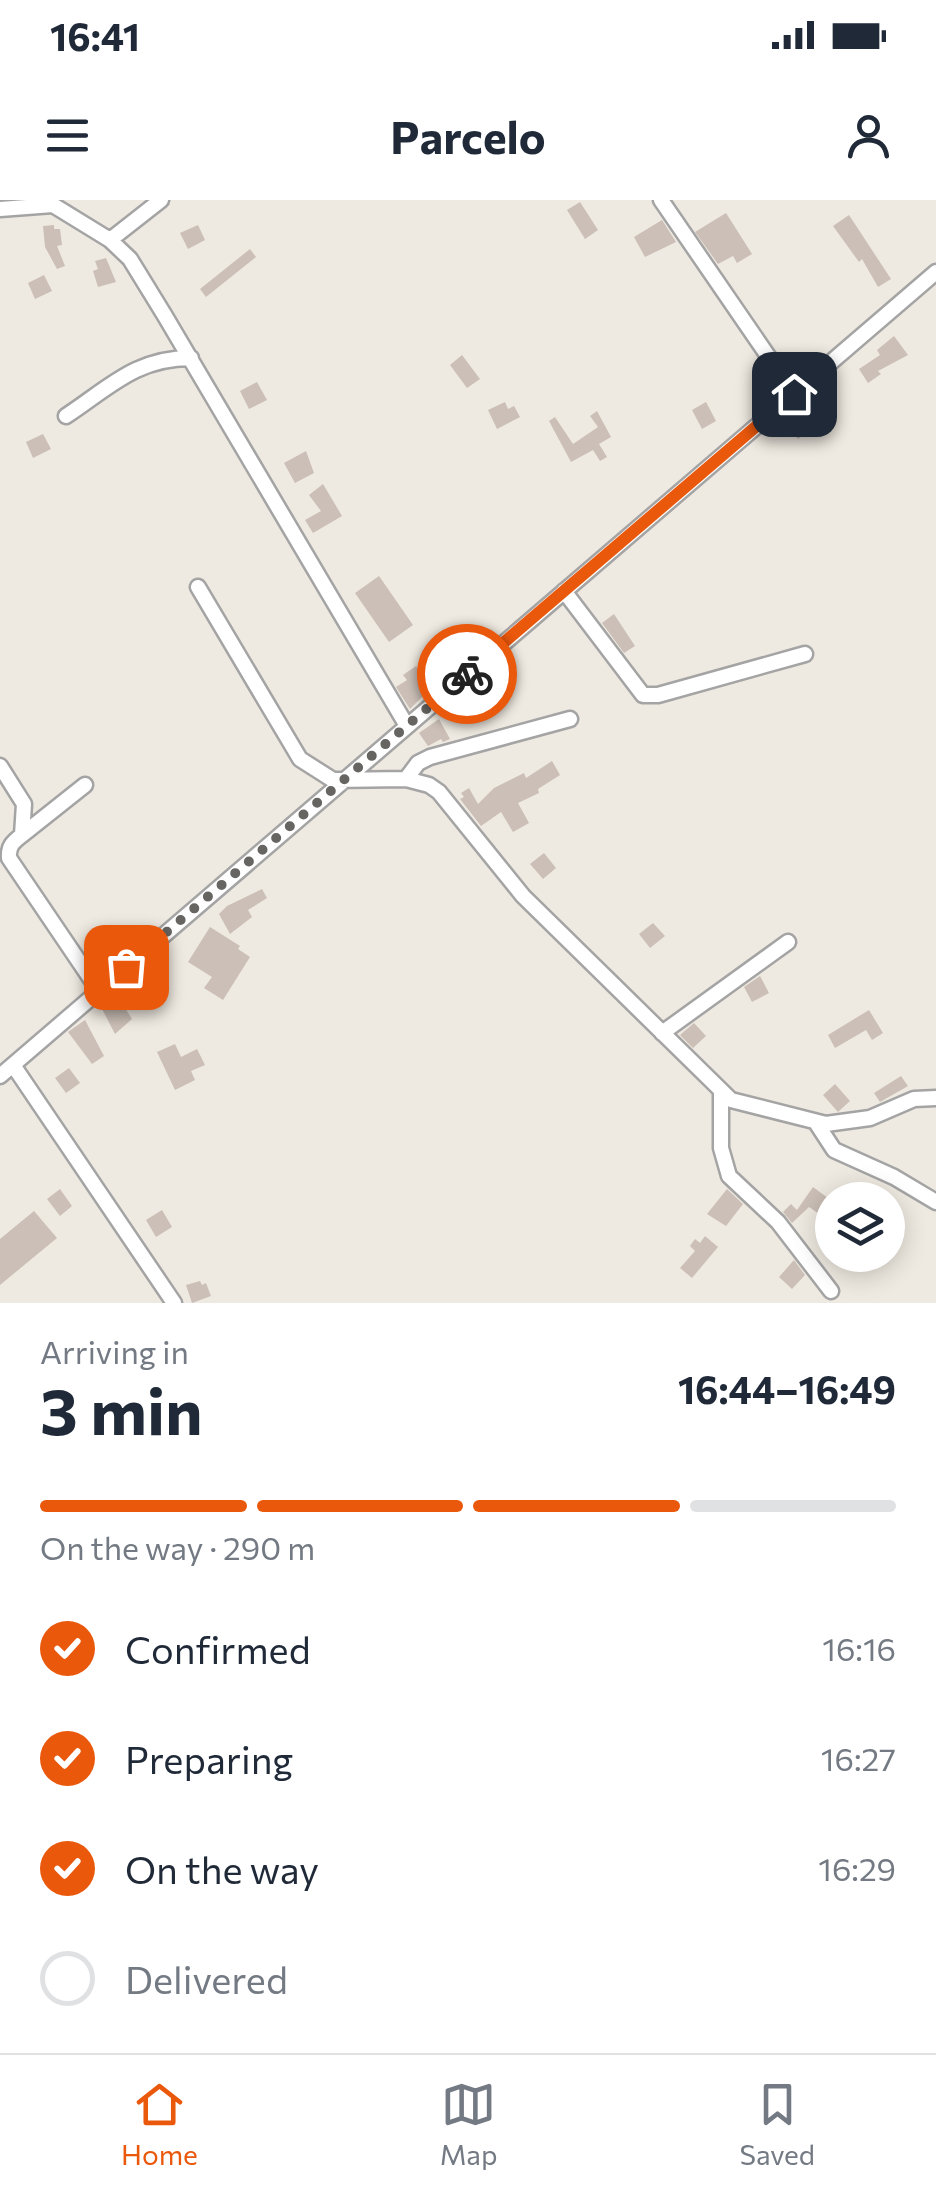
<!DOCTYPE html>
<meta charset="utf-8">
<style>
:root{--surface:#fff;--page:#f6f6f7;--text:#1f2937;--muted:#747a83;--line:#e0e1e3;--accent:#ea580c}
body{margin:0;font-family:Commissioner,sans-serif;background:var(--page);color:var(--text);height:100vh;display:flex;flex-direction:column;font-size:38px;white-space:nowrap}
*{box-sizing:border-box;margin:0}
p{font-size:32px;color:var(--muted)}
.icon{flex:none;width:55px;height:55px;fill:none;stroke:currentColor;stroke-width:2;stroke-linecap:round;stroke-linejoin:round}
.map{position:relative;height:1103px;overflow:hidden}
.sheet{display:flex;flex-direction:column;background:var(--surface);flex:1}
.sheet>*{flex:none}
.fabs{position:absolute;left:815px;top:982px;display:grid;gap:20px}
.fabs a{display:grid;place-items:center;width:90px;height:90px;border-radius:50%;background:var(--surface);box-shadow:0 5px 25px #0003;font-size:50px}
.pin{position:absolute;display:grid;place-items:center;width:85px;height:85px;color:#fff;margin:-42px;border-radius:20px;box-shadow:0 5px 15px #0006}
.courier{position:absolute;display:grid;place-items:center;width:100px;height:100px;margin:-50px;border:8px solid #ea580c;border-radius:50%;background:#fff;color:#222;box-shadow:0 2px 12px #0007}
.headline em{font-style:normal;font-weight:700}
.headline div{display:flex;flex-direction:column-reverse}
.headline{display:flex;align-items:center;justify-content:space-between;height:170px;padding:0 40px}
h1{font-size:65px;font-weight:700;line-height:75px}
.bar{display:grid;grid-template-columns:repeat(4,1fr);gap:15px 10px;align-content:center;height:120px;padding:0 40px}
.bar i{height:12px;border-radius:8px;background:var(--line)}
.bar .current{background:var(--accent)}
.bar p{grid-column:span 4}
ol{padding:0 40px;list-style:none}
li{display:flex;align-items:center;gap:30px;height:110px}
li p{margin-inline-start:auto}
li .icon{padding:10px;border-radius:50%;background:var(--accent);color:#fff;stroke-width:4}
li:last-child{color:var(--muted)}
li i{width:55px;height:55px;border:5px solid var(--line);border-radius:50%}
.status{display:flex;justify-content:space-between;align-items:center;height:70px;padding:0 50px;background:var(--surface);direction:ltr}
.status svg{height:28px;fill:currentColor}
header{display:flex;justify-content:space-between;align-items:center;height:130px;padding:0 40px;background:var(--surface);font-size:45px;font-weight:700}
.tab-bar{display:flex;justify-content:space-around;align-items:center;height:140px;border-top:2px solid var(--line);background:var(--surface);font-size:28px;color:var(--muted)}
.tab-bar a{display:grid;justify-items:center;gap:5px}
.tab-bar .current{color:var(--accent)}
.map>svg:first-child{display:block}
</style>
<div class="status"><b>16:41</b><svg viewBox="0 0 49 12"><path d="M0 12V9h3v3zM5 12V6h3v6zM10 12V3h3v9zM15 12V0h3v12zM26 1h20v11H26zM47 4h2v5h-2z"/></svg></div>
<header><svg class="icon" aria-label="menu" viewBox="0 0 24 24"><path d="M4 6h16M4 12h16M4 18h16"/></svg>Parcelo<svg class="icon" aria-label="person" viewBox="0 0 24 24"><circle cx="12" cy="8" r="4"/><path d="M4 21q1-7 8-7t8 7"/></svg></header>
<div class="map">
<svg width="936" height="1103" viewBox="0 0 936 1103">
<rect width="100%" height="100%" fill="#efeae1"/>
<!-- building -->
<path fill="#cbbfb7" d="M580 2 598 30 585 39 567 10Z
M726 13 752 54 737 63 733 56 718 64 695 32Z
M849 15 891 79 878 87 862 59 859 62 833 26Z
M662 20 676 42 645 57 634 37Z
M54 25V29H60L62 45 57 46 65 66 57 69 45 47 43 26Z
M198 25 205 40 188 49 180 33Z
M250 49 256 57 206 97 200 89Z
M106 58 116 82 98 87 93 71 98 69 95 61Z
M44 75 52 91 35 99 28 83Z
M894 136 908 155 878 171 881 174 868 183 859 169 880 155 877 150Z
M462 155 480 179 467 188 450 165Z
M257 182 267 200 249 209 240 191Z
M505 202 508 209 514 206 520 217 497 229 488 210Z
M706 202 716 221 702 229 692 210Z
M812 208 820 223 798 239 790 230 803 218 800 214Z
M597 211 611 237 599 244 607 257 600 261 593 250 571 262 549 221 555 217 573 244 598 227 590 216Z
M43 234 51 249 33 258 26 242Z
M306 251 314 273 295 283 284 263Z
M323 284 342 316 313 333 305 320 321 311 309 295Z
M379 376 413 425 389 442 355 393Z
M614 414 635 446 624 453 602 423Z
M416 466 431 488 410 509 396 487 407 480 403 475Z
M439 519 450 539 443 542 441 539 428 546 419 533Z
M552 561 560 575 538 589 539 593 518 603 529 623 513 632 501 612 481 626 460 599 464 597 461 593 469 588 478 604 494 588 524 573 526 578Z
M544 653 556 668 543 679 530 664Z
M262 689 267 698 248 710 252 717 230 734 219 714 227 706Z
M653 723 665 736 650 748 639 734Z
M210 727 240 746 238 749 250 757 223 800 204 788 212 777 188 762Z
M760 776 769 793 752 802 744 787Z
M116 794 132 819 115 834 100 805Z
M869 810 883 833 872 840 866 830 835 848 828 835Z
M85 820 104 856 92 864 68 832Z
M694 823 706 836 693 848 680 835Z
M175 844 181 857 197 849 205 865 191 871 195 880 175 890 157 852Z
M69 868 80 883 66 893 55 878Z
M901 876 908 886 880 902 874 893Z
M835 884 850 901 838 912 823 895Z
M813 987 832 1001V1015L826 1011 822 1016 809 1007 792 1023 783 1012 791 1004 797 1010Z
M60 989 72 1006 60 1016 47 999Z
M727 989 743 1004 726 1026 707 1014Z
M162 1010 172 1027 156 1037 146 1020Z
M34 1011 57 1038 0 1085V1039Z
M705 1036 718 1047 692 1078 680 1068 695 1051 690 1046 695 1039 700 1043Z
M794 1060 805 1075 792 1089 779 1077Z
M200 1081 202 1085 206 1083 211 1096 192 1103 186 1085Z"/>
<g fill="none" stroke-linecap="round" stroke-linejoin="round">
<!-- minor casing -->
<g stroke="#a4a4a4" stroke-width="19">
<path id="minor" d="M161 0 110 40 130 59 165 116 407 526
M661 0 794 194
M0 9 53 5 110 40
M66 216C110 187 136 158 191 158
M198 387 300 559 333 580 406 579 429 585 439 592 523 696 731 900 826 924 870 918 914 899 936 898
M564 391 643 495H658L805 454
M0 566 24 604 22 635C13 642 8 646 9 658L99 791
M406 579 418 563 430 557 570 519
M22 635 85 585
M662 833 788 742
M13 865 174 1103
M0 876 936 72
M721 891V948L729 976 778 1022 831 1091
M815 921 834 950 894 977 936 1002"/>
</g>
<!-- minor -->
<use href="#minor" stroke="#fff" stroke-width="14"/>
</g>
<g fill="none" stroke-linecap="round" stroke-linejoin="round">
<!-- done -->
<path stroke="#666562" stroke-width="10" stroke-dasharray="0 18" d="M126 767 467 474"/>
<!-- route -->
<path stroke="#ea580c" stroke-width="12" d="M467 474 794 194"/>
</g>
</svg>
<div class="fabs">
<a><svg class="icon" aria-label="layers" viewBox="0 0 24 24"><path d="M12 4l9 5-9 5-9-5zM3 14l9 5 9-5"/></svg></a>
</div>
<div class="pin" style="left:126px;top:767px;background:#ea580c"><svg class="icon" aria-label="bag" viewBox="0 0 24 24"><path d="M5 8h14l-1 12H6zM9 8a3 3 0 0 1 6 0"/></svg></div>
<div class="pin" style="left:794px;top:194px;background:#1f2937"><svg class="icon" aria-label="home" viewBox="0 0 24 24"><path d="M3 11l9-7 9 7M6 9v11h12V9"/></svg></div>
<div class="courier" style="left:467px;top:474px"><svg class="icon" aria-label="bike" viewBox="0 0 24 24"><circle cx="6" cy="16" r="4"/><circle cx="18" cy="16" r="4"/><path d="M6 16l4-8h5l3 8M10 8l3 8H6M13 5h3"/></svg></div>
</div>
<section class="sheet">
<div class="headline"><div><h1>3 min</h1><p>Arriving in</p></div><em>16:44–16:49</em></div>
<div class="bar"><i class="current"></i><i class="current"></i><i class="current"></i><i></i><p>On the way · 290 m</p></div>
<ol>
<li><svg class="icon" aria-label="check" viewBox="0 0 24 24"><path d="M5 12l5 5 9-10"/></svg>Confirmed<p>16:16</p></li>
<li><svg class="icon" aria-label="check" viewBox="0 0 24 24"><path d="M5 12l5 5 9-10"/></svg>Preparing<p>16:27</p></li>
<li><svg class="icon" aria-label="check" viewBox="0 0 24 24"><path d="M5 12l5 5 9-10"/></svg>On the way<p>16:29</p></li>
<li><i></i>Delivered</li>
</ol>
</section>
<nav class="tab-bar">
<a class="current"><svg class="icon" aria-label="home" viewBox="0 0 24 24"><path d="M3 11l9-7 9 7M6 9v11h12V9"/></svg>Home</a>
<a><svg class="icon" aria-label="map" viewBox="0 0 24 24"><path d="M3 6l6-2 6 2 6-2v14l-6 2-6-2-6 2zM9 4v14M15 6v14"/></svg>Map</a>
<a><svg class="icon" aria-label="saved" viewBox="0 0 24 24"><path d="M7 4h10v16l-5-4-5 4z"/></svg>Saved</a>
</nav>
